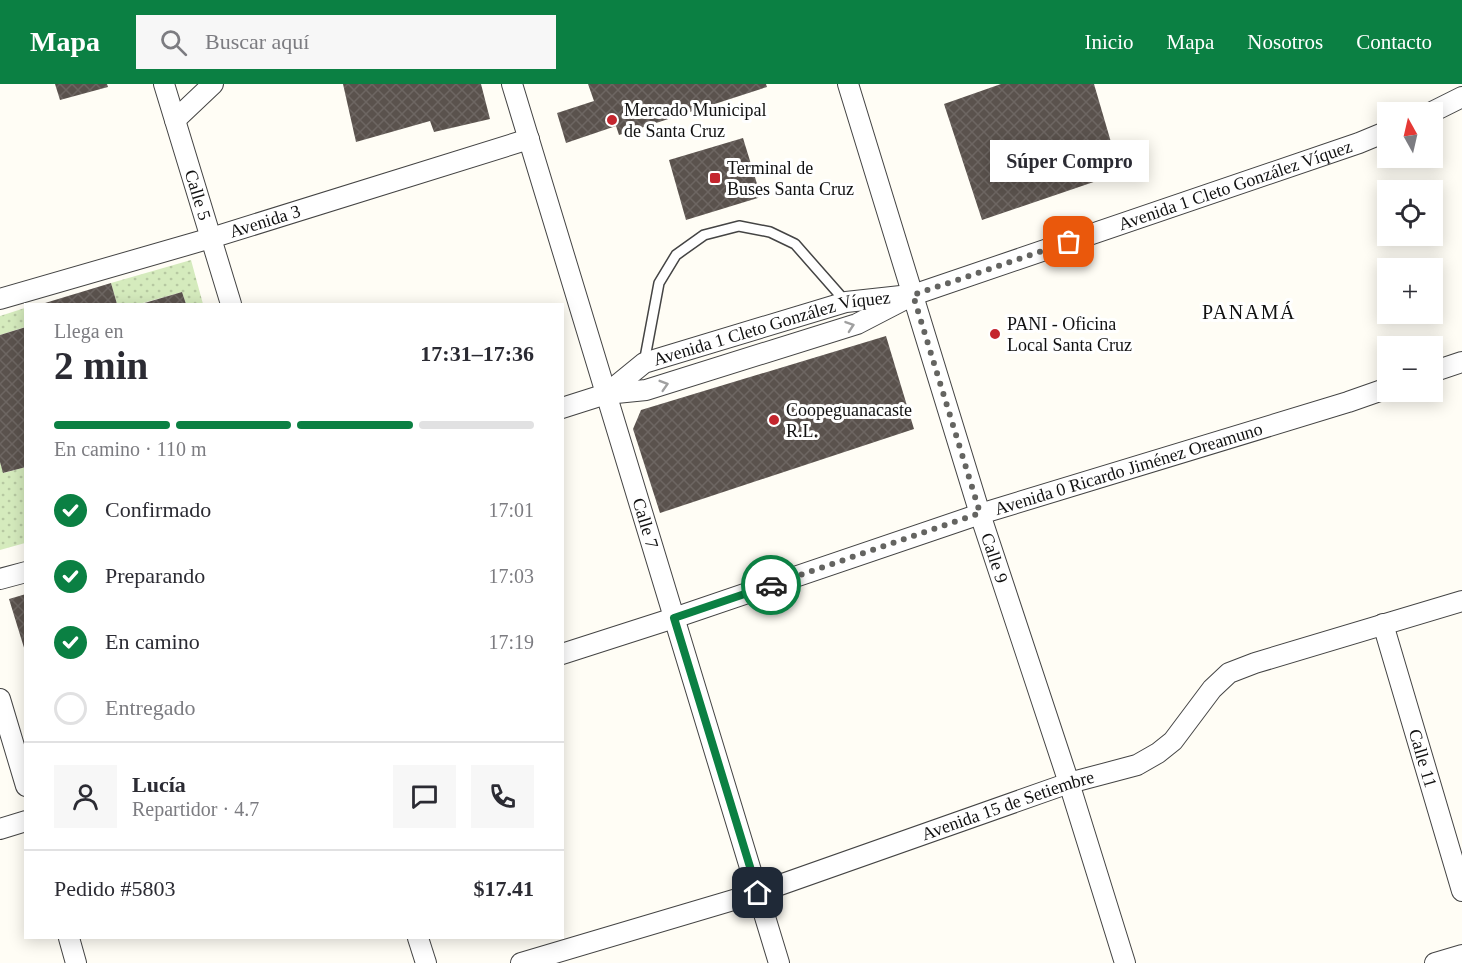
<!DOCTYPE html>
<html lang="es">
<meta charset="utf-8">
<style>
:root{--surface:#fff;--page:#f7f7f7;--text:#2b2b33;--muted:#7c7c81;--line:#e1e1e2;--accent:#0b8043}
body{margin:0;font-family:"Times New Roman",serif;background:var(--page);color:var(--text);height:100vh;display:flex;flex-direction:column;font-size:22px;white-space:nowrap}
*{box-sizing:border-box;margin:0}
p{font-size:20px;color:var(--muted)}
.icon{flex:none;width:33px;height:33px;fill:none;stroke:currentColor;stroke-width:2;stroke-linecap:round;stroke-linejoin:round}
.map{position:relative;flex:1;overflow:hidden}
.details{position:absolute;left:24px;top:219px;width:540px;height:636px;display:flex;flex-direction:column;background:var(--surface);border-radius:0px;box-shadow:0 3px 15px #0003}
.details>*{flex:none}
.needle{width:39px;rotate:352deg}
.fabs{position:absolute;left:1377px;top:18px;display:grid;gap:12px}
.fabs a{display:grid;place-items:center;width:66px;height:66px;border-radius:0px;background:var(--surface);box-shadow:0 3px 15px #0003;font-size:30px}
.pin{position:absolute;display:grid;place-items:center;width:51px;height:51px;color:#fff;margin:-26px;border-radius:12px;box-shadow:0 3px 9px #0006}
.courier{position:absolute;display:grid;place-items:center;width:60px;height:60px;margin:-30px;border:4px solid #0b8043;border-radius:50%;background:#fff;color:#222;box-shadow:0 2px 8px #0007}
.bubble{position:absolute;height:42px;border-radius:0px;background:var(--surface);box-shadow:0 3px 15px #0003;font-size:20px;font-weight:800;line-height:42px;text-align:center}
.headline em{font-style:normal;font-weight:800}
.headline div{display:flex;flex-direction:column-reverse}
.headline{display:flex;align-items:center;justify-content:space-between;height:102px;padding:0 30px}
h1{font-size:39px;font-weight:800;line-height:45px}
.bar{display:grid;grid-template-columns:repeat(4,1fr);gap:9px 6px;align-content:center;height:72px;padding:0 30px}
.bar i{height:8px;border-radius:4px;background:var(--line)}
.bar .selected{background:var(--accent)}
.bar p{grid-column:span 4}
.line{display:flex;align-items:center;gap:15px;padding:0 30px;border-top:2px solid var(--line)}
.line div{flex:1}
.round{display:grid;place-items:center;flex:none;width:63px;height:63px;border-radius:0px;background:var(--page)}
ol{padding:0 30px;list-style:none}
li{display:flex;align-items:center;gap:18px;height:66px}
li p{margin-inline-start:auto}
li .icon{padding:6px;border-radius:50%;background:var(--accent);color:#fff;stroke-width:4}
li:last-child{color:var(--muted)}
li i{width:33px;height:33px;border:3px solid var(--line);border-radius:50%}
header{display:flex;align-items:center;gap:36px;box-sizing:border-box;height:84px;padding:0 30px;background:var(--accent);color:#fff}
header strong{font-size:28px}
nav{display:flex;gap:33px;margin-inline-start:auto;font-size:21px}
.search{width:420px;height:54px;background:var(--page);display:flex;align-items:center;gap:15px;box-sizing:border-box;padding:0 21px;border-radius:0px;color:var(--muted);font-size:22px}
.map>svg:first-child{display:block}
</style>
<header>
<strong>Mapa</strong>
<div class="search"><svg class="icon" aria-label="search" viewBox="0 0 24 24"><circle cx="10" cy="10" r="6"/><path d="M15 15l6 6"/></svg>Buscar aquí</div>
<nav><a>Inicio</a><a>Mapa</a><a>Nosotros</a><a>Contacto</a></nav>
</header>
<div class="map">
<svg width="1462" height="879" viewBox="0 0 1462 879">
<defs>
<pattern id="grass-dots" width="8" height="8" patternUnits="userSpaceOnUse" patternTransform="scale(1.5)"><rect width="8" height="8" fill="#d5ebbd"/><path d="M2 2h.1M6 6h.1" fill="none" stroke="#b6c8a1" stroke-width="1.8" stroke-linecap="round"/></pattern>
<pattern id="building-cross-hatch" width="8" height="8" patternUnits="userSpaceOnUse" patternTransform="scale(1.5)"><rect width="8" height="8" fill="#5a524d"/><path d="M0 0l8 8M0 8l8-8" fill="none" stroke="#6d6662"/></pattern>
</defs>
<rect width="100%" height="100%" fill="#fffdf5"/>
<!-- grass -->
<path fill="url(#grass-dots)" d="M191 176 203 220H186L182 208 139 220H117L111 199Z
M25 224V243L0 251V232Z
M0 378 4 389 26 383 25 459 0 466Z"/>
<!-- building -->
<path fill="url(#building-cross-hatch)" d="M55 0H107L108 3 60 16Z
M343 0H481L490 35 434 48 430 37 356 58Z
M588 0H766L767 3 619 51 616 42 566 59 557 29 594 17Z
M1001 0H1094L1120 89 982 136 944 20Z
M743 54 761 113 686 136 669 76Z
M111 199 117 220H46L45 219Z
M182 208 186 220H141Z
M26 243V383L3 389 0 378V251Z
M886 252 914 345 660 429 633 345 641 326Z
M26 510V567H25L9 515Z"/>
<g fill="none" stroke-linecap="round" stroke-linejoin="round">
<!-- lane casing -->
<g stroke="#444" stroke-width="12">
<path id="lane" d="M644 279 659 199 676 171 704 151 739 142 770 148 795 160 846 218"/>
</g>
<!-- street casing -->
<g stroke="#444" stroke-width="22">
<g id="street">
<path id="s1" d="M164 0 231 220"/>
<path id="s2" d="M512 0 779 879"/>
<path id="s3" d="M848 0 980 430 1069 699 1125 879"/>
<path d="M1432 28 1462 13"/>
<path d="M175 36 213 0"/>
<path id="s4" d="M0 215 211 154 529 55"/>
<path d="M1432 288 1462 278"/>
<path id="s5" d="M606 310 644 279 846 218 901 212"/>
<path id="s6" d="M562 324 606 310 646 306 857 240 913 211 1359 59 1388 47"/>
<path d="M0 495 26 488"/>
<path id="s7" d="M1383 540 1462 807"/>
<path id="s8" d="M562 570 674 534 980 430 1348 318 1388 304"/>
<path d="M0 615 26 702"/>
<path d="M0 745 26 737"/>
<path d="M69 854 76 879"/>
<path d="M418 854 426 879"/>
<path id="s9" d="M521 879 757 809 1069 699 1137 681 1158 669 1173 657 1212 605 1229 589 1255 579 1462 517"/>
<path d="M1435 879 1462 871"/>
</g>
</g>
<!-- lane -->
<use href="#lane" stroke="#fff" stroke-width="9"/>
<!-- street -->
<use href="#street" stroke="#fff" stroke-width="20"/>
</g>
<!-- one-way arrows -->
<defs><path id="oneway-chevron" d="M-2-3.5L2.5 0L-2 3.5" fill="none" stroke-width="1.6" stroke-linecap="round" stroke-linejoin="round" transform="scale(1.5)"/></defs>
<g stroke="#a0a0a0">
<use href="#oneway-chevron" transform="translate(850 242) rotate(-19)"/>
<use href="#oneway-chevron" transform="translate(664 301) rotate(-17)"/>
</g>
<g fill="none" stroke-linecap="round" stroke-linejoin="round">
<!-- done -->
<path stroke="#646461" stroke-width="6" stroke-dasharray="0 10.8" d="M771 501 980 429 913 211 1069 158"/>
<!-- route -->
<path stroke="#0b8043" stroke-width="8" d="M758 809 674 534 771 501"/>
</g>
<!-- markers -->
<g fill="#c4262e" stroke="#fff" stroke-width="2">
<circle cx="612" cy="36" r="6"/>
<rect x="709" y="88" width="12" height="12" rx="3"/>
<circle cx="995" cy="250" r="6"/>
<circle cx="774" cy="336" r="6"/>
</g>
<g text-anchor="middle" stroke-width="6" stroke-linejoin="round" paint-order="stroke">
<!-- poi labels -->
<g font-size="18" fill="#111" stroke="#fff" text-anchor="start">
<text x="624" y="32">Mercado Municipal<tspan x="624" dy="21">de Santa Cruz</tspan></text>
<text x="727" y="90">Terminal de<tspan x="727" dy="21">Buses Santa Cruz</tspan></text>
<text x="1007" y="246">PANI - Oficina<tspan x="1007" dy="21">Local Santa Cruz</tspan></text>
<text x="786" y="332">Coopeguanacaste<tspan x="786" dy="21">R.L.</tspan></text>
</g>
<!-- street labels -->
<g font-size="18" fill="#111" stroke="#fff">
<text dy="6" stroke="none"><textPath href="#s6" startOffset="711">Avenida 1 Cleto González Víquez</textPath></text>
<text dy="6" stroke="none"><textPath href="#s1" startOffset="116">Calle 5</textPath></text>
<text dy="6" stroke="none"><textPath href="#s4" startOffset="276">Avenida 3</textPath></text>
<text dy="6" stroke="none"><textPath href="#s5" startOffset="182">Avenida 1 Cleto González Víquez</textPath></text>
<text dy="6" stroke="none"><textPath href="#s8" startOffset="596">Avenida 0 Ricardo Jiménez Oreamuno</textPath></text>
<text dy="6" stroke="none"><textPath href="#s2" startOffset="459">Calle 7</textPath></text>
<text dy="6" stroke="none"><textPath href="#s3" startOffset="496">Calle 9</textPath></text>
<text dy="6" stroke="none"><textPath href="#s7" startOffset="140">Calle 11</textPath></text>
<text dy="6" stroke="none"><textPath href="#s9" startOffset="512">Avenida 15 de Setiembre</textPath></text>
</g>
<!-- neighbourhood labels -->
<g font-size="20" letter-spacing="1.5" fill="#111" stroke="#fff">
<text x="1249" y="235">PANAMÁ</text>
</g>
</g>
</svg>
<div class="fabs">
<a><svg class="needle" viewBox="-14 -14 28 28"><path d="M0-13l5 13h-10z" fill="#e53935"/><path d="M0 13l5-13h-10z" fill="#7c7c81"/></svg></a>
<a><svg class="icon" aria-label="locate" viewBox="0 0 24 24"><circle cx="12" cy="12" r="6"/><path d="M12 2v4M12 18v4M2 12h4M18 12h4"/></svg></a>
<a>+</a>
<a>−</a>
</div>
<div class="pin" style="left:1069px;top:158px;background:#ea580c"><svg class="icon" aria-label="bag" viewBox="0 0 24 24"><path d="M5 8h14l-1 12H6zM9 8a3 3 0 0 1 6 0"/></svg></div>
<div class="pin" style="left:758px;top:809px;background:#1f2937"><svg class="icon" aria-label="home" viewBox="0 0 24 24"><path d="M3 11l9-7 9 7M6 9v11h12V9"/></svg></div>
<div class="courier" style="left:771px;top:501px"><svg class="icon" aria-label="car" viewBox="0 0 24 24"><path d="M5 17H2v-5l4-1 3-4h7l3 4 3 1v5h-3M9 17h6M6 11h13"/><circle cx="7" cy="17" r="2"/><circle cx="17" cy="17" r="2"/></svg></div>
<div class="bubble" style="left:990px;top:56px;width:159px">Súper Compro</div>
<section class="details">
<div class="headline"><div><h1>2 min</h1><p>Llega en</p></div><em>17:31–17:36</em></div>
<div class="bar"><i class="selected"></i><i class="selected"></i><i class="selected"></i><i></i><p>En camino · 110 m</p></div>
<ol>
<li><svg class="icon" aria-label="check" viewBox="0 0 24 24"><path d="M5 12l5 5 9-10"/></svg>Confirmado<p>17:01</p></li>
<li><svg class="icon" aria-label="check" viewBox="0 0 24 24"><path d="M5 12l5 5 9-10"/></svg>Preparando<p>17:03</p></li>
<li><svg class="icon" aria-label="check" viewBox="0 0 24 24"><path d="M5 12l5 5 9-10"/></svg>En camino<p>17:19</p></li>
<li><i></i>Entregado</li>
</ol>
<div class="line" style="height:108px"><a class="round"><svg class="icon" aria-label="person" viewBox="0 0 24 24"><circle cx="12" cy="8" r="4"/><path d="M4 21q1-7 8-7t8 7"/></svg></a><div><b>Lucía</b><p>Repartidor · 4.7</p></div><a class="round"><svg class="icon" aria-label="chat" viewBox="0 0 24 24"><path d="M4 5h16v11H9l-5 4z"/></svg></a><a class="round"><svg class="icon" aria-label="phone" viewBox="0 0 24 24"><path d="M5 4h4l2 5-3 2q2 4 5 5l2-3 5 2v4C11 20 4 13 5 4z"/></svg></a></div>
<div class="line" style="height:78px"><div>Pedido #5803</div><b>$17.41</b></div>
</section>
</div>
